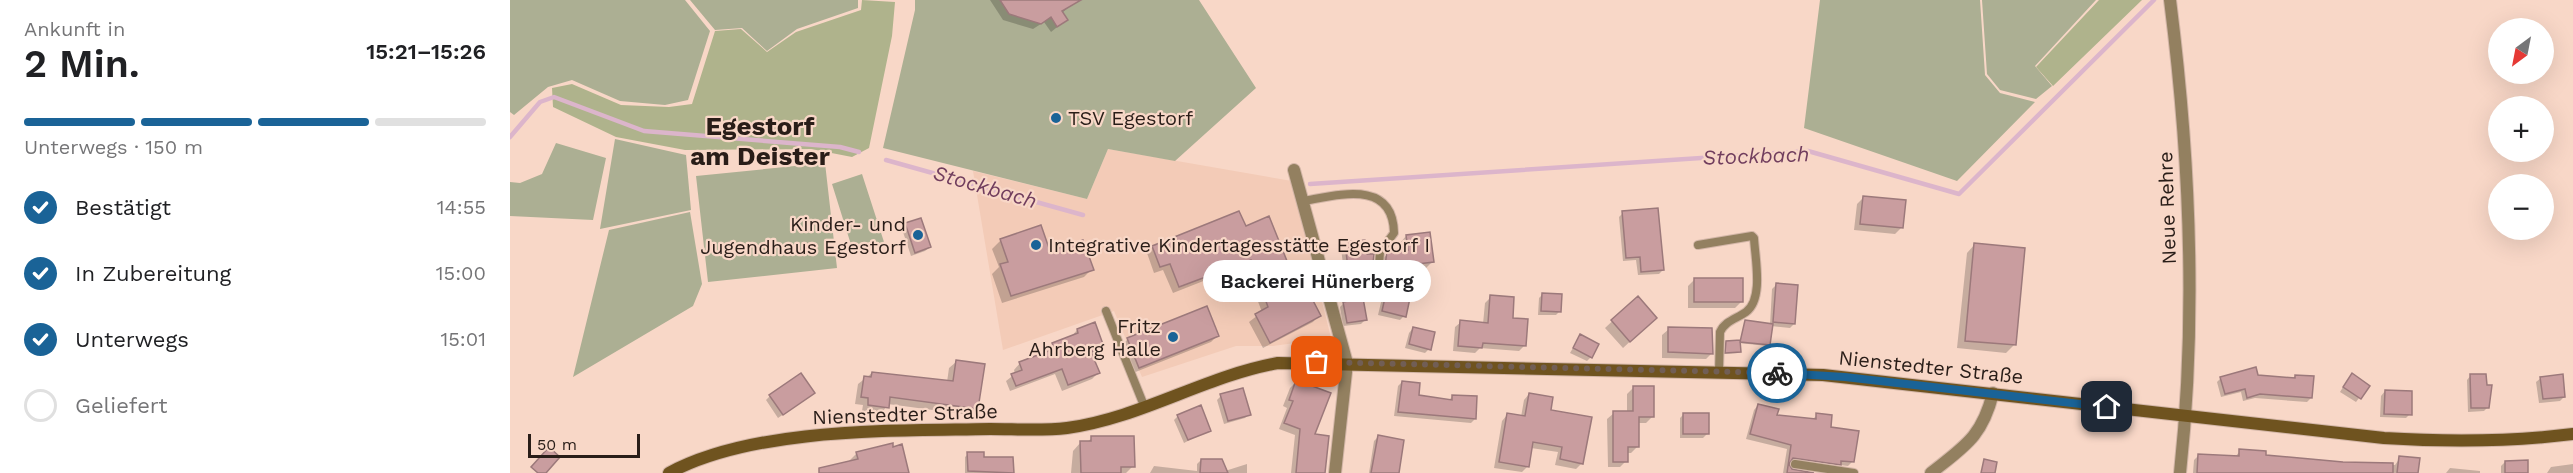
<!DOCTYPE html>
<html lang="de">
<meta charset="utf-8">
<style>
:root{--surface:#fff;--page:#f6f6f6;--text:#202124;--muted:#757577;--line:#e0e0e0;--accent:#1a6397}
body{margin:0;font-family:"Work Sans",sans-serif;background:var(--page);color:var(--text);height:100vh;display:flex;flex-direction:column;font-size:22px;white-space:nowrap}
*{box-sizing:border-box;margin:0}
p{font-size:20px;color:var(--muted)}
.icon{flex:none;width:33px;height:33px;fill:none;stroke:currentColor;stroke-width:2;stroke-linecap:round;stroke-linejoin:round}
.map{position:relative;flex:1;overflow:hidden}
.details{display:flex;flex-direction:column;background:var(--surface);width:510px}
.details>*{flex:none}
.needle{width:39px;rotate:212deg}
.fabs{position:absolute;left:1978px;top:18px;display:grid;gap:12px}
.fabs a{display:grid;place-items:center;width:66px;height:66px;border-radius:50%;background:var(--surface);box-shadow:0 6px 24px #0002;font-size:30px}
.scale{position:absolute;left:18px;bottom:15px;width:112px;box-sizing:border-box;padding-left:6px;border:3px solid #291d18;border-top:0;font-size:16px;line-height:21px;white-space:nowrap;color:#291d18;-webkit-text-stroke:4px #f8d7c7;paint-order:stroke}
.pin{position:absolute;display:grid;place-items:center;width:51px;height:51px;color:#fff;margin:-26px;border-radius:12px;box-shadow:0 3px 9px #0006}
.courier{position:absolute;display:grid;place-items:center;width:60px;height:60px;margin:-30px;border:4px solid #1a6397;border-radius:50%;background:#fff;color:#222;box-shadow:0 2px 8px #0007}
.bubble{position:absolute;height:42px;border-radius:21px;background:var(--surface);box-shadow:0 6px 24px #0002;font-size:20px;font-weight:600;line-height:42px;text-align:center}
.headline em{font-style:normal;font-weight:600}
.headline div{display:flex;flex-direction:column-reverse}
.headline{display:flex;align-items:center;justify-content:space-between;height:102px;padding:0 24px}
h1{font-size:39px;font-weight:600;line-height:45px}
.bar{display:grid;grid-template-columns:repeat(4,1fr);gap:9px 6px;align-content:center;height:72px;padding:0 24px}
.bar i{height:8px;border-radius:4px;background:var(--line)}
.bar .on{background:var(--accent)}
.bar p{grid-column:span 4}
ol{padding:0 24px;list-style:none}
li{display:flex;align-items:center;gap:18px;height:66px}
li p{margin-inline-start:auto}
li .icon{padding:6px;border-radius:50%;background:var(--accent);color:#fff;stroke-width:4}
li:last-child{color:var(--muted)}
li i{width:33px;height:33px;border:3px solid var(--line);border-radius:50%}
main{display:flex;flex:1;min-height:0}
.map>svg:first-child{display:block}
</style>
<main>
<section class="details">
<div class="headline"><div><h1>2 Min.</h1><p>Ankunft in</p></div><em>15:21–15:26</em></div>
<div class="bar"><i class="on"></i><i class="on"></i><i class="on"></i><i></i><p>Unterwegs · 150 m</p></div>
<ol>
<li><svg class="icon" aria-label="check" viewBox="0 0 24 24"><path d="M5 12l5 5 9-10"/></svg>Bestätigt<p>14:55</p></li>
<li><svg class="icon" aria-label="check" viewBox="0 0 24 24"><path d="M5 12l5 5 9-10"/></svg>In Zubereitung<p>15:00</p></li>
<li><svg class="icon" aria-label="check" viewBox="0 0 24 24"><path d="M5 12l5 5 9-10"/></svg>Unterwegs<p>15:01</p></li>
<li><i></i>Geliefert</li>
</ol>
</section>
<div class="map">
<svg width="2063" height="473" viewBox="0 0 2063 473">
<rect width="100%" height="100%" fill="#f8d7c7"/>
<!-- built -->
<path fill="#f3cbb7" d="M598 149 782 181 821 338 763 346H726L632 377 604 311 493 350 463 171 577 199Z"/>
<!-- green -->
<path fill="#acaf93" d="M0 0H175L200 31 178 100 155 105 110 101 62 80 38 87 4 115 0 112Z
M180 0H348V8L287 29 257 51 232 28 205 30Z
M405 0H689L746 88 665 161 598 149 577 199 373 148 405 10Z
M1310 0H1470L1475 75 1490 93 1525 102 1447 181 1294 128Z
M1472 0H1586L1525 66 1542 86 1526 99 1490 90 1477 74Z
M105 139 176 155 181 210 90 229Z
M46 143 96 158 83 220 0 216V182L10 183 32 174Z
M315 163 327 268 198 282 186 176Z
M352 174 374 242 343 251 322 184Z
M180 212 192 284 183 306 63 377 99 230Z"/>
<!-- forest -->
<path fill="#afb38c" d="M352 0 385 2 382 36 359 148 342 157 301 149 175 150 106 137 43 107 42 88 62 84 111 105 159 107 182 104 205 31 231 29 257 52 286 32 351 10Z
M1589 0H1632L1543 86 1526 67Z"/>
<!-- shadow -->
<path fill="#0003" d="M480 0H557L561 5 552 13 556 20 541 32 534 22 523 29 493 20Z
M1353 198 1391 228 1385 234 1344 230 1347 204Z
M1113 213 1153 270 1149 274 1128 275 1126 260 1113 261 1109 217Z
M396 225 420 247 415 251 401 256 392 229Z
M735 228 809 315 803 322 753 348 739 322 752 312 734 265 663 293 653 270 644 273 637 253 643 247Z
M896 236 922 262 916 268 875 273 874 270H870L871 260 878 254 891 252 890 243Z
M491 240 540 253 582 269 574 277 492 303 482 274 489 267 482 249Z
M835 243 859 266 855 270 834 273 831 248Z
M1465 244 1504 345 1496 353 1447 348 1457 253Z
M1184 280 1232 301 1225 308H1178V286Z
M1267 284 1284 324 1280 328 1261 326 1257 346 1229 343 1228 353 1214 354 1216 342H1230L1236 321 1260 325 1262 289Z
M876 294 894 316 890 320 868 315 872 298Z
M1033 294 1050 311 1046 315H1028L1029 298Z
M981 297 1001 320 1015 345 1009 351 970 348 965 353 943 351 945 327 951 322 973 324 975 303Z
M1127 298 1139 324 1113 348 1095 328Z
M834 303 855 320 851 324 833 326 830 307Z
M903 328 919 349 915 353 895 348 899 333Z
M1159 329 1202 353 1196 359 1152 358V335Z
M567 330 592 346 581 355 588 373 582 379 552 391 545 374 500 391 496 381 505 374 504 370 510 363 537 353 542 344 561 337Z
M707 336 701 342 623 373 612 345 618 339Z
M1070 336 1081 357 1077 361 1060 353Z
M446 362 467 408 460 415 378 404 371 414 352 411 353 405 345 404 348 384 362 373 437 382 439 368Z
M1961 375 1978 407 1974 411 1958 412 1957 380Z
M1785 376 1801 398 1797 402 1745 398 1733 401 1731 392 1711 397 1707 382 1711 378 1782 379Z
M2031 378 2054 397 2050 401 2029 403 2026 382Z
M1838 379 1858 386 1846 402 1830 392Z
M786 382 803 435 813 473H781L785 435 769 429 777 408 773 406 780 388Z
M892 382 907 396 938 401 942 397 965 419 961 423 884 416 888 386Z
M1124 387 1142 417 1136 423H1127V447L1121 453H1116V461L1110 467H1098L1097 419 1104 413H1117V394Z
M1875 391 1900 414 1896 418 1870 417 1871 396Z
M1019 394 1039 411 1072 463 1066 469 1045 465 1048 452 1021 448 1018 466 1012 472 984 468 992 421 997 415 1011 417 1014 400Z
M260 396 299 397 268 418 256 400Z
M711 396 739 414 735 418 714 424 707 400Z
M1248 405 1265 416 1302 420 1307 415 1342 462 1338 466 1299 461 1294 464 1278 462 1281 470 1295 473H1273L1277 449 1236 439 1244 410Z
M1174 414 1197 434 1193 438H1170V418Z
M668 416 699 430 674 443 664 420Z
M868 437 872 473H859L864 441Z
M582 438 623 466 616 473H561L563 451 571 442H577Z
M1730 451 1754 456 1833 464 1885 465 1890 458 1907 473H1683L1684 460 1689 455 1725 457Z
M347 453 392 473H318L337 463Z
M458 454 472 459H502V473H455V457Z
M691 460 715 471 737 464V473H640L644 466 687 471V464Z
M1995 462 2016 473H1991V466Z
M2063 464V473H2037L2041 467Z
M1940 468 1970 471V473H1936Z"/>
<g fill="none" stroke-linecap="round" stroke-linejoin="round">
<!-- stream -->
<path stroke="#dcb5cb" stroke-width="4.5" d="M0 137 30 102 44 97 134 131 330 147 349 152
M376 160 573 215
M800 184 1298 151 1449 194 1644 0"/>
</g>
<!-- building -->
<path fill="#c99d9f" stroke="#9c797b" stroke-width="1.5" d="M490 0H571L552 11 558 20 547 27 541 17 531 24 499 14Z
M1353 196 1396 200 1393 228 1350 224Z
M1148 208 1154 270 1131 272 1130 257 1116 258 1112 211Z
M729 211 736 226 759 216 789 291 796 287 811 316 760 343 745 314 758 307 741 260 669 287 660 264 650 267 642 246Z
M411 218 421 247 405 253 395 223Z
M531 225 540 251 573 240 584 270 501 296 490 264 498 262 490 239Z
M920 232 924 262 881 267 880 264 875 265 877 252 898 250 896 235Z
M855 240 857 254H864L863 263 860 267 838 269 835 242Z
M1464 243 1515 248 1506 345 1455 341Z
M1184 278H1233V302H1184Z
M1266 283 1288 285 1285 324 1263 322Z
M876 293 900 298 896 317 872 311Z
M1032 293 1052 294 1051 312 1031 311Z
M980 295 1004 297 1003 318 1018 319 1016 346 973 343 972 348 948 346 950 320 978 323Z
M1128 296 1147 318 1120 342 1101 320Z
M853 298 857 320 837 323 833 302Z
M697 306 709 336 629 368 617 338Z
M1235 320 1263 324 1260 345 1230 342Z
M585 322 594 347 581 352 590 373 558 385 552 369 506 386 501 374 512 370 509 362 544 349 542 343 568 333 567 329Z
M903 327 925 332 921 350 899 344Z
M1158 327 1202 328 1203 354 1158 352Z
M1070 334 1089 344 1082 358 1063 348Z
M1230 340 1231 352 1215 353 1216 341Z
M446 360 475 364 468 409 380 397 379 408 358 405V398L351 397 354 376 361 377 362 372 443 381Z
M1746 367 1748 375 1785 378V375L1804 376 1802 398 1750 394 1737 398 1735 389 1715 394 1710 377Z
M291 373 305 393 273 415 259 395Z
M1842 373 1860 386 1851 399 1833 387Z
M1960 374H1976L1977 385H1982L1979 408H1961Z
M2053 374 2055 397 2033 399 2030 377Z
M786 380 821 393 805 434 819 436 815 473H786L790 429 774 423 783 401 779 400Z
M892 381 910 383 909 395 942 400V395L967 396 966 419 888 412Z
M1123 386H1144V417H1129V447H1118V462H1103V411H1123Z
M733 388 741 415 718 421 710 394Z
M1875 390 1902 391V415L1874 414Z
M1019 393 1043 397 1041 410 1082 417 1073 464 1050 459 1052 447 1023 442 1019 467 989 462 997 413 1015 416Z
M1248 404 1269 409 1267 415 1306 419V413L1322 415 1321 427 1349 431 1344 462 1331 461V465L1283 458 1279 464 1282 469 1304 473H1277L1281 445 1240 434Z
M691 405 701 431 678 440 667 415Z
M1173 413H1199V434H1173Z
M868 435 894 440 889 473H861Z
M581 436H624L625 467H611V473H571L570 441H581Z
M383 443V447L392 444 399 473H309V468L348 459 346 452Z
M39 447 50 457 36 473H28L21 467Z
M1729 449 1756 451V455L1833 462 1883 463V473H1687L1688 454 1729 456Z
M457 452H474V457H503L504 473 458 471Z
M1889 456 1910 458 1908 473H1887Z
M691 459H712L718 473H690Z
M1474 459 1487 462 1485 473H1471Z
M2018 460V473H1995V461Z"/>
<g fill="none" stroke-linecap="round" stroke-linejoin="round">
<!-- service casing -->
<g stroke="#d3b6a8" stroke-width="10">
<path id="service" d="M793 201C829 195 883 179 884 233L870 252 869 265 864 272 858 277 836 282
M1188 245 1242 236 1244 238C1245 258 1254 299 1236 312 1226 319 1215 321 1210 332L1209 372
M596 311 635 408
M1285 464 1344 473"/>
</g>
<!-- minor casing -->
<g stroke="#d3b6a8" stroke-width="14">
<path id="minor" d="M1660 0C1680 157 1687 316 1670 473
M784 170 837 363 825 473
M1421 473C1455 446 1472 437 1483 393"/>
</g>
<!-- secondary casing -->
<g stroke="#d3b6a8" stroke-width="14">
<path id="secondary" d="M159 473C244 427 384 431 480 429 505 429 532 431 557 428 631 418 695 376 768 363L1313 375 1874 438C1938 442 1999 442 2063 434"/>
</g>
<!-- service -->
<use href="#service" stroke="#938060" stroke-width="8"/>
<!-- minor -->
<use href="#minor" stroke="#938060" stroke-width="12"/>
<!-- secondary -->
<use href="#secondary" stroke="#6f531f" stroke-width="12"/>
</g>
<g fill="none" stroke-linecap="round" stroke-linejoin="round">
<!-- done -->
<path stroke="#715e55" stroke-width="6" stroke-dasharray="0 10.8" d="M807 362 1267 373"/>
<!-- route -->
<path stroke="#1a6397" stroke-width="8" d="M1267 373 1335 377 1597 407"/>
</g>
<!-- markers -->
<g fill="#1a6397" stroke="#f8d7c7" stroke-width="2">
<circle cx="546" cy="118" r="6"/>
<circle cx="408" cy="235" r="6"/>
<circle cx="526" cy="245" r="6"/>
<circle cx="663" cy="337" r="6"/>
</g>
<g text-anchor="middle" stroke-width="4.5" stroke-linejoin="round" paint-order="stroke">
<!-- poi labels -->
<g font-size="20" fill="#291d18" stroke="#f8d7c7" text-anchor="start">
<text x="558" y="125">TSV Egestorf</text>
<text x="396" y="231" text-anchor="end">Kinder- und<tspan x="396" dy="23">Jugendhaus Egestorf</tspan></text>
<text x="538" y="252">Integrative Kindertagesstätte Egestorf I</text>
<text x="651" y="333" text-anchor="end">Fritz<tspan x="651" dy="23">Ahrberg Halle</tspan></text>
</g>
<!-- street labels -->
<g font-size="20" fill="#291d18" stroke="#f8d7c7">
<text transform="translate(1657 208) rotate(-92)" y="7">Neue Rehre</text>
<text transform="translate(1421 367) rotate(6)" y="7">Nienstedter Straße</text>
<text transform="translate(395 414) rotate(-2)" y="7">Nienstedter Straße</text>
</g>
<!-- water labels -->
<g font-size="21" font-style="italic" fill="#713e5e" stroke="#f8d7c7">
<text transform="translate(1246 156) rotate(-2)" y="7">Stockbach</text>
<text transform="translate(475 187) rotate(16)" y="7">Stockbach</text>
</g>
<!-- district labels -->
<g font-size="26" font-weight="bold" fill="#291d18" stroke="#f8d7c7">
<text x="250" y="135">Egestorf<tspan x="250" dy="30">am Deister</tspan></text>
</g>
</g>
</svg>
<div class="fabs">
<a><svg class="needle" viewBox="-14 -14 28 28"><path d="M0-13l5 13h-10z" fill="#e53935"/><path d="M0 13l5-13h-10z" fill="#757577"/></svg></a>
<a>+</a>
<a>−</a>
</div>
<div class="scale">50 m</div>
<div class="pin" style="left:807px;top:362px;background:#ea580c"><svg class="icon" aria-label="bag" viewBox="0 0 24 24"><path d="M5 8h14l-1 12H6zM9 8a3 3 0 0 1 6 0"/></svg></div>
<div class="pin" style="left:1597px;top:407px;background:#1f2937"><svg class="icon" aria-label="home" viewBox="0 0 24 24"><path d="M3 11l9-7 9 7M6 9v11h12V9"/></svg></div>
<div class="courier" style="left:1267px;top:373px"><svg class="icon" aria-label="bike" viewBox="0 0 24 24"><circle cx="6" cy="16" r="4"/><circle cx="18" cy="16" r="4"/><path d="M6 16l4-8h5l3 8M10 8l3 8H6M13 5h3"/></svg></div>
<div class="bubble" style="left:693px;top:260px;width:228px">Backerei Hünerberg</div>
</div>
</main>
